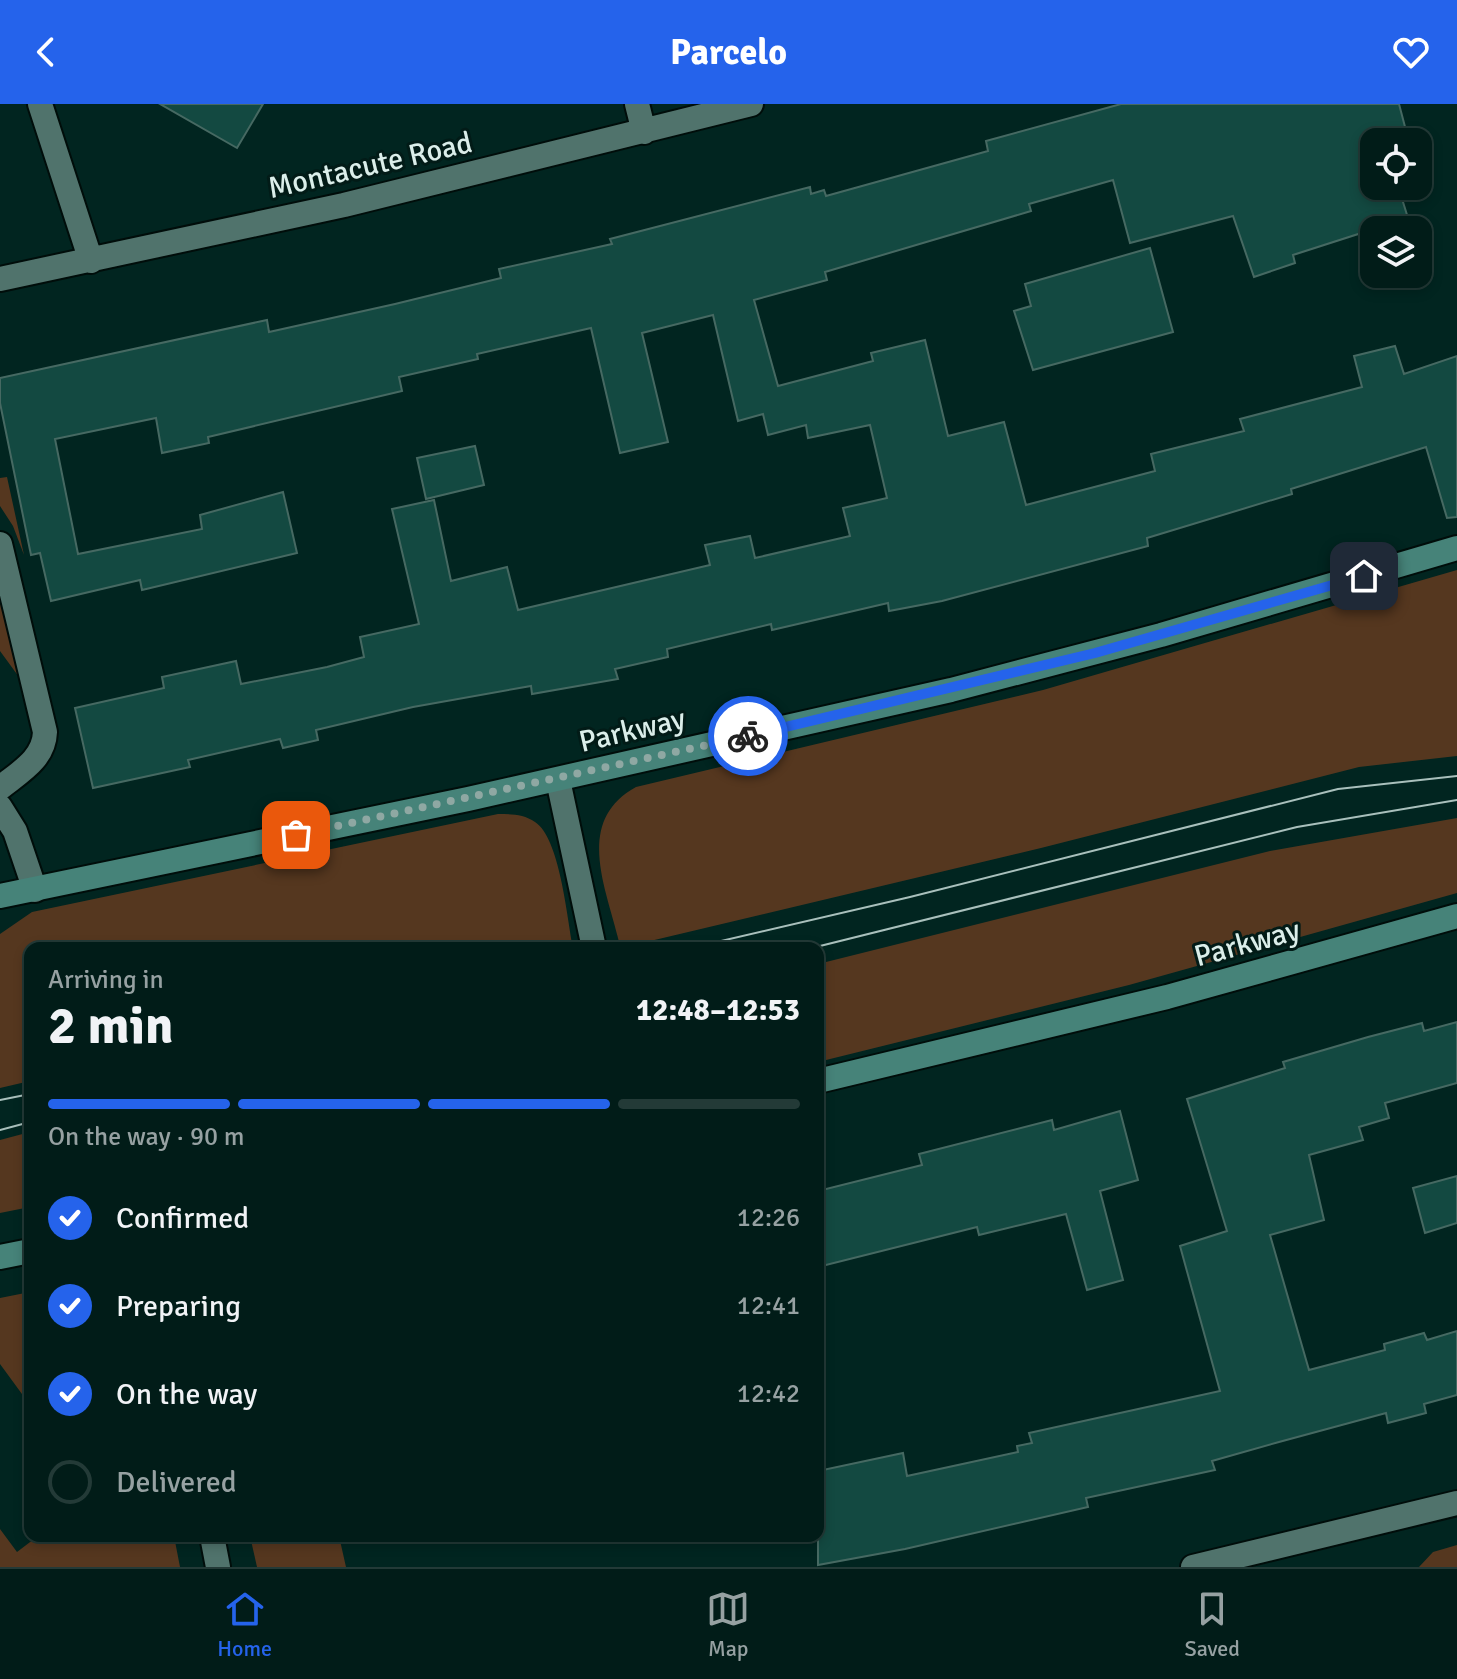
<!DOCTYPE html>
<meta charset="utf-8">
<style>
:root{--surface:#011c18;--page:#0b2521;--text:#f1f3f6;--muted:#96a1a2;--line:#233a37;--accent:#2563eb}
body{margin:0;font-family:Signika,sans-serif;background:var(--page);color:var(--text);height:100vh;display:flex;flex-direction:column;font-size:30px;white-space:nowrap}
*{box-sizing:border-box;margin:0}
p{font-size:26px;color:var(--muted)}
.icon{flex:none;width:44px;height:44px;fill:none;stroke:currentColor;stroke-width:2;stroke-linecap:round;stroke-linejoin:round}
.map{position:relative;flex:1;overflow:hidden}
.details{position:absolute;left:24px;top:838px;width:800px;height:600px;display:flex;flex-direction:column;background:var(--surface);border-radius:16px;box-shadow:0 4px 12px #0003,0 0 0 2px var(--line)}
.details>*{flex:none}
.fabs{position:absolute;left:1360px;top:24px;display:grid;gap:16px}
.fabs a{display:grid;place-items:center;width:72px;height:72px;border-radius:16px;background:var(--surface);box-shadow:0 4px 12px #0003,0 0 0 2px var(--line);font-size:40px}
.pin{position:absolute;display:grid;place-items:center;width:68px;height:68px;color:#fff;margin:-34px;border-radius:16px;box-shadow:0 4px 12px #0006}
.courier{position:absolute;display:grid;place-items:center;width:80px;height:80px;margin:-40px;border:6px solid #2563eb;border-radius:50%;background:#fff;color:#222;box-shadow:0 2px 10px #0007}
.overview em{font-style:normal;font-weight:700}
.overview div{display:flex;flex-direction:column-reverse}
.overview{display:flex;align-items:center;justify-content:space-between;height:136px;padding:0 24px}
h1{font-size:52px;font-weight:700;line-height:60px}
.bar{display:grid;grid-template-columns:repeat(4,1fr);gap:12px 8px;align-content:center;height:96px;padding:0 24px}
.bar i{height:10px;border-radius:6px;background:var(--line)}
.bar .on{background:var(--accent)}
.bar p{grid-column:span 4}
ol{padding:0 24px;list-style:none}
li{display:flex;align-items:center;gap:24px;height:88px}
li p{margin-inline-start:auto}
li .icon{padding:8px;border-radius:50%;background:var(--accent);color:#fff;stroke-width:4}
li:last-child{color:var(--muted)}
li i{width:44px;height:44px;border:4px solid var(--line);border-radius:50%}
header{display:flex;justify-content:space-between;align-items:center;height:104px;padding:0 24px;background:var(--accent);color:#fff;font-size:36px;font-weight:700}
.menu{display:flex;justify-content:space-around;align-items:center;height:112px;border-top:2px solid var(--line);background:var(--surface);font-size:22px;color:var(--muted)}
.menu a{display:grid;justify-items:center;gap:4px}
.menu .on{color:var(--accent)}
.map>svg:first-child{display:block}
</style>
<header><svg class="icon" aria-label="back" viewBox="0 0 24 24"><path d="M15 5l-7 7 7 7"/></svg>Parcelo<svg class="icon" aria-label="heart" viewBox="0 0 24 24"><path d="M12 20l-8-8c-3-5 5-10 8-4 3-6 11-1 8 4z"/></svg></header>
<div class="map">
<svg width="1457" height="1463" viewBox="0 0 1457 1463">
<rect width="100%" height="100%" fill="#012520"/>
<!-- green -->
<path fill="#55371f" d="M7 373 24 451 13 422 0 402V374Z
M1457 466V652L1359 663 1041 744 625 843 619 838C606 783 574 717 636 683L1043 586Z
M0 495 19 573 0 547Z
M498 710C511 710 524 710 535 718 560 734 567 814 573 844H481L479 838 459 844H30V977L0 984V830L32 808Z
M1457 714V789L1129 881 818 958V860L1270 747Z
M30 1028V1103L0 1109V1036Z
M30 1188V1301L0 1260V1194Z
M0 1425 17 1448 38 1432H174L180 1463H0Z
M250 1432H339L346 1463H257Z
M1457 1441V1463H1419L1433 1448Z"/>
<!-- building -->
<path fill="#134941" stroke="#466962" stroke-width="2" d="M160 0H263L237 44Z
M1121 0H1399L1409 38H1374V82H1398L1408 114 1293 151 1295 159 1254 173 1233 112 1130 139 1113 76 1029 100 1031 107 825 168 827 176 754 196 778 282 873 257 871 249 925 236 948 332 1004 318 1026 401 1155 367 1151 350 1244 327 1240 315 1362 283 1354 252 1395 242 1404 270 1457 252V413L1447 414 1426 343 1291 385 1292 390 1147 434 1148 442 942 497 889 507 888 499 772 526 771 520 667 545 668 553 615 565 618 575 532 590 531 582 413 603 316 626 318 636 283 644 280 635 188 656 190 663 93 684 75 604 164 584 162 573 236 557 241 580 327 563 364 553 360 533 419 520 392 405 434 396 451 477 507 463 518 506 710 461 705 441 750 432 755 454 850 432 843 404 887 394 870 321 808 334 806 321 768 331 763 310 738 317 713 211 642 229 668 338 620 349 591 224 477 250 478 255 399 273 402 287 208 333 209 339 162 349 156 314 55 335 78 450 202 425 200 411 283 388 297 449 142 486 140 476 51 497 40 449 31 451 0 299V274L267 216 269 228 395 200 501 174 499 165 612 140 610 135 810 83 811 90 824 86 826 92 988 47 986 37Z
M1150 144 1173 228 1033 266 1014 207 1031 202 1025 180Z
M475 342 484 381 426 395 417 354Z
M1457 918V979L1385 999 1389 1014 1359 1023 1363 1036 1309 1051 1324 1116 1270 1131 1309 1266 1385 1246 1384 1240 1424 1229 1427 1236 1457 1227V1291L1424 1300 1426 1309 1388 1319 1386 1309 1279 1338 1212 1357 1215 1366 1086 1394 1088 1403 905 1445 818 1461V1367L903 1349 907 1372 1018 1348 1017 1342 1032 1339 1029 1329 1220 1287 1180 1142 1227 1127 1187 995 1285 964 1283 958 1368 933 1422 919 1424 927Z
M1120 1007 1138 1076 1100 1087 1123 1176 1087 1186 1066 1110 979 1131 977 1123 818 1163V1087L922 1061 919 1050 1052 1016 1054 1026Z
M1457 1072V1119L1425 1129 1413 1084Z"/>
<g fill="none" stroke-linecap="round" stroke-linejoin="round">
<!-- lane casing -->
<g stroke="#000d0a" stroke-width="28">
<path id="lane" d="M0 440 45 628C44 655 20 668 0 684
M0 703 15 727 35 786"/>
</g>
<!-- street casing -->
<g stroke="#000d0a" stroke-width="28">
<path id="street" d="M40 0 91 157
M637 0 644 28
M0 175 344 101 751 0
M558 676 594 844
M212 1432 218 1463
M1193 1463 1457 1399"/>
</g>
<!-- secondary casing -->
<g stroke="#000d0a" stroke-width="28">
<path id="secondary" d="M0 792 468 695 951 586 1161 531 1457 444
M818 977 1167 893 1457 812
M0 1153 30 1147"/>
</g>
<!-- lane -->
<use href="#lane" stroke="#50736c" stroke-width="24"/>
<!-- street -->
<use href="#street" stroke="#50736c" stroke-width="24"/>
<!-- secondary -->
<use href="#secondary" stroke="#468379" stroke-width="24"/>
<!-- tram -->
<path stroke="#a9c0bc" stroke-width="2" d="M691 844 910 793 1338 685 1457 672
M812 844 1297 723 1457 696
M0 996 30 990
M0 1026 30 1018"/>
</g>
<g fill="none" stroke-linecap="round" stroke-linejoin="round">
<!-- done -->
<path stroke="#8fa8a3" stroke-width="8" stroke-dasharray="0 14.4" d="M296 731 748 632"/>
<!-- route -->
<path stroke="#2563eb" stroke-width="10" d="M748 632 1095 549 1364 472"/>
</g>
<g text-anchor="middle" stroke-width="6" stroke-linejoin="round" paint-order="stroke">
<!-- street labels -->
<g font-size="30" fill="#dbeeea" stroke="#021b17">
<text transform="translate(370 61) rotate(-13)" y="10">Montacute Road</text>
<text transform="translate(632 626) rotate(-13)" y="10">Parkway</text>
<text transform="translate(1247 839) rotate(-15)" y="10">Parkway</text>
</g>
</g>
</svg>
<div class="fabs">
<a><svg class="icon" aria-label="locate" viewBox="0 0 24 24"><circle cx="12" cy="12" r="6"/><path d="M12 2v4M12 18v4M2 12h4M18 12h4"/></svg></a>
<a><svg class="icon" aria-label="layers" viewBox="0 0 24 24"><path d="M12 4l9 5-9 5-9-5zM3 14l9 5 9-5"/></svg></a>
</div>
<div class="pin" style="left:296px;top:731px;background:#ea580c"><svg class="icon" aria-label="bag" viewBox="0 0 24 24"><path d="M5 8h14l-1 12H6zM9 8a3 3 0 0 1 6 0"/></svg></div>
<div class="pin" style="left:1364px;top:472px;background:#1f2937"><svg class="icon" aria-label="home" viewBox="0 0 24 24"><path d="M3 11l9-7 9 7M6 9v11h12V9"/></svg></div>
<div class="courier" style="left:748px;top:632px"><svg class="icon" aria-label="bike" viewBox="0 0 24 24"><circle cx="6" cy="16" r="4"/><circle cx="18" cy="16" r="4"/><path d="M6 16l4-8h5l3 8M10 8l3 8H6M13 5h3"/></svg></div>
<section class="details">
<div class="overview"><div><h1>2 min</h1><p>Arriving in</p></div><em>12:48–12:53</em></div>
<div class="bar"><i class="on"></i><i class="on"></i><i class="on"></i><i></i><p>On the way · 90 m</p></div>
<ol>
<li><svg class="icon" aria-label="check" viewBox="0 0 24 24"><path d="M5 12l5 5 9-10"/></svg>Confirmed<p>12:26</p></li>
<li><svg class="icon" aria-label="check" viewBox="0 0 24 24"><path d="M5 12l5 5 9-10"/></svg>Preparing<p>12:41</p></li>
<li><svg class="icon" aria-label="check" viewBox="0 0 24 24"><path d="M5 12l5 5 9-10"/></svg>On the way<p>12:42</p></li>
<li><i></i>Delivered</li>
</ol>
</section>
</div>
<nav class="menu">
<a class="on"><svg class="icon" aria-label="home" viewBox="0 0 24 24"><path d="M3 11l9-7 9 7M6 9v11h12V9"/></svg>Home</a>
<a><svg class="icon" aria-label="map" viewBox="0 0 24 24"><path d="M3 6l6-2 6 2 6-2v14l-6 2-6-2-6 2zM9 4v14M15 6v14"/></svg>Map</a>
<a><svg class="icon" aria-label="saved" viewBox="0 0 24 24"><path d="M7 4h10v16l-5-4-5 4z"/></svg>Saved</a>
</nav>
